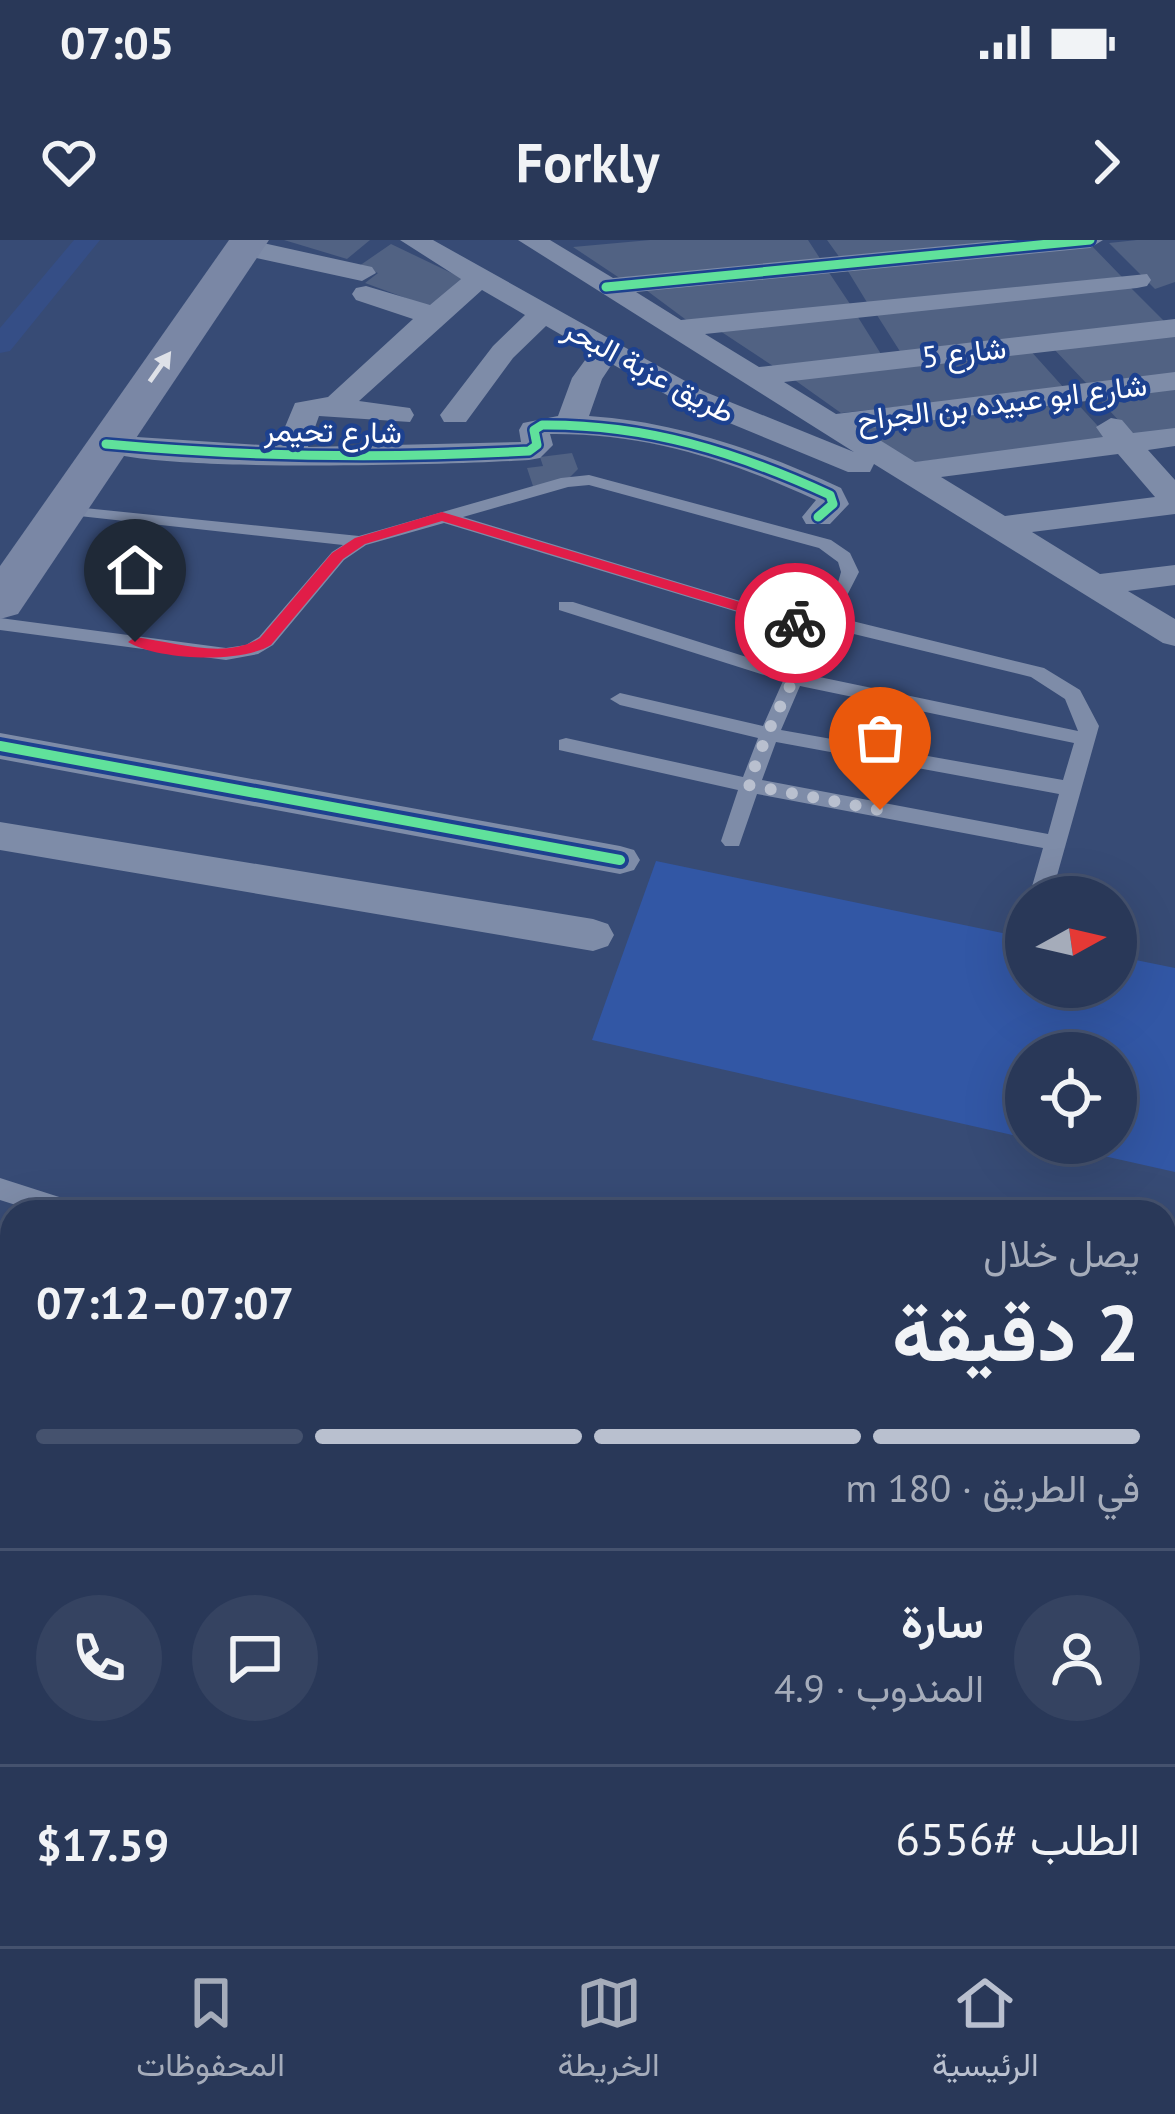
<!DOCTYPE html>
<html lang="ar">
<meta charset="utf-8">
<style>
:root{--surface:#293858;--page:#354361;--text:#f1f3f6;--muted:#a5acba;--line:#45526e;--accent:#b9c0cf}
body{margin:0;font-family:"PT Sans",Vazirmatn,sans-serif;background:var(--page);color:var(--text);direction:rtl;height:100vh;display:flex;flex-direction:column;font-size:45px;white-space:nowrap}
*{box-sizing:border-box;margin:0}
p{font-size:39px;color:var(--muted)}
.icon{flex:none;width:66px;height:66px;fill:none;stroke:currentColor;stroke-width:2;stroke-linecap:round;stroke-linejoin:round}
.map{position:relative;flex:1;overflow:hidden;direction:ltr}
.sheet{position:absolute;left:0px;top:960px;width:1176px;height:747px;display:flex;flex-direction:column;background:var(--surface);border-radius:36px 36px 0 0;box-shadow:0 12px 48px #0002,0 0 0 3px var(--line);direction:rtl}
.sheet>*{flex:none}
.needle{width:78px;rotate:82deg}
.buttons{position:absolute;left:1005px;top:636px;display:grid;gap:24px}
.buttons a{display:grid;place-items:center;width:132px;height:132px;border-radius:50%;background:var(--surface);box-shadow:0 12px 48px #0002,0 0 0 3px var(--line);font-size:60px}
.pin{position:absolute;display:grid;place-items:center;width:102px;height:102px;color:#fff;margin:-123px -51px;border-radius:50% 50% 50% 0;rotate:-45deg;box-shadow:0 0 12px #0007}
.pin .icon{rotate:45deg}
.courier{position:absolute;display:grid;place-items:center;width:120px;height:120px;margin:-60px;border:9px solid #e11d48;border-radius:50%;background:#fff;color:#222;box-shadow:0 3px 15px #0007}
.headline em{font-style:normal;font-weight:700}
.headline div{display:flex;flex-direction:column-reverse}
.headline{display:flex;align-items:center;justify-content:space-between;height:204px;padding:0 36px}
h1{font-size:78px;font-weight:700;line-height:90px}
.bar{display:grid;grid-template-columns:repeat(4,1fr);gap:18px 12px;align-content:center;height:144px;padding:0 36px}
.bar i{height:15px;border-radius:9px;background:var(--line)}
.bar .active{background:var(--accent)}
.bar p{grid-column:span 4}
.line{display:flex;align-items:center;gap:30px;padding:0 36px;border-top:3px solid var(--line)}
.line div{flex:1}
.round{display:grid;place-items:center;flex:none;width:126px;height:126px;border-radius:63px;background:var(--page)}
.status{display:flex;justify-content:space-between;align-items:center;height:84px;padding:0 60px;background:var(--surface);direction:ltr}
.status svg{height:33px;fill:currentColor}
header{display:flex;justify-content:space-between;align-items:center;height:156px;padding:0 36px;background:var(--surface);font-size:54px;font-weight:700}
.tab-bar{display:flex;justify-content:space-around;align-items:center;height:168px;border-top:3px solid var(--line);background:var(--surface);font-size:33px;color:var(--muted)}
.tab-bar a{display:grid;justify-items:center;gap:6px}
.tab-bar .active{color:var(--accent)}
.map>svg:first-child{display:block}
</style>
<div class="status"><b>07:05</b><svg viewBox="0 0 49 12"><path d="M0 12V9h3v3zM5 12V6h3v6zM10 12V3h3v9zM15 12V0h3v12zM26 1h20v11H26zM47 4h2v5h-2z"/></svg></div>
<header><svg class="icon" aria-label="forward" viewBox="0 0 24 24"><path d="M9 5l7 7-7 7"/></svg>Forkly<svg class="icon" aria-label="heart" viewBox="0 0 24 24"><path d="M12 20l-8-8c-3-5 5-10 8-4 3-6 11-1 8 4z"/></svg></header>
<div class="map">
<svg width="1175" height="1706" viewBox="0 0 1175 1706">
<rect width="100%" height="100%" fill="#374b75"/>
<!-- green -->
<path fill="#3257a5" d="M656 621 1026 698V747H1116V716L1175 728V932L1046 903H1116V813H1026V898L592 800Z"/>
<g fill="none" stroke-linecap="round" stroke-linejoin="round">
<!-- canal -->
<path fill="#354e86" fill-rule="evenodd" d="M74 0H100L10 111 0 113V88Z"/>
</g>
<!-- building -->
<path fill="#516283" d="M284 0H370L347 19Z
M650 0H808L821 20 621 39 573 7Z
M827 0H998V3L840 18Z
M1137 0H1175V42L1155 49 1109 3Z
M391 4 462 38 430 67 365 43 378 33 359 26Z
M1090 4 1122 37 868 64 846 28Z
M828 31 850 64 689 82 646 50Z
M1128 45 1166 83 901 113 875 72Z
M856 74 881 114 773 126 717 89Z
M1175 92V134L1088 145 1052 107Z
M1029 109 1064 148 841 173 789 136Z
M1175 146V190L1132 195 1097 157Z
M1073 159 1109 198 910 223 853 186Z
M572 213 578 229 566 241 533 246 527 228 543 226 540 217Z"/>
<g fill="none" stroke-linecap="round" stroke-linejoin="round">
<!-- lane -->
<path fill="#7e8ca8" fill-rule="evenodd" d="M589 235 831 300 850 313 859 332 836 377 1044 428 1080 450 1099 486 1051 657H1029L1043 608 757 554 739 606H725L721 601 738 550 559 510V500L566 498 743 537 758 498 620 465 610 459 620 453 763 486 783 441 559 370V362H573L788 430 807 393 444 283 366 305 344 320 273 405 258 414 226 420 0 390V378L226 408 246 405 259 397 332 312 343 305 61 274 52 269 55 265 359 296 561 238ZM589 245 819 308 838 322 841 332 837 346 813 383 463 277 568 247ZM829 388 1031 437 1065 459 1078 491 805 434ZM800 446 1074 503 1063 540 781 490ZM776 502 1059 554 1048 594 762 540Z
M0 938 81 964 85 972H38L0 960Z
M184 1695H218L214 1706H180Z
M525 1695H559L556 1706H522Z"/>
<!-- street -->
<path fill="#7e8ca8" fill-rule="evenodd" d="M249 0 372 27 376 33 362 41 234 13 230 7 234 1Z
M400 0H433L703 151 854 212 518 0H550L613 38 1006 0H1103L1090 8 636 52 681 80 1147 34 1151 40 1147 46 1137 48 705 94 759 127 1175 79V97L784 142 836 174 1175 132V150L862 189 915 222 1103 197 1096 187 1111 178 1122 180 1133 193 1175 188V206L1148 210 1175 240V274L1032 292 1100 334 1175 325V345L1128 351 1175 379V406L1163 403 874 224 870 232H848L681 163 612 124 602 139 589 176C679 182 760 211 841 248L849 264 830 284H806L802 277 816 260C729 220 647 193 550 194L553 205 540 218 529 220C470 224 117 236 90 204L106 195 277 206 295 163 328 157 413 79 356 60 352 54 356 48 366 46 430 65 461 39ZM482 50 525 75 493 106 440 175 444 182H466L513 118 546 86 591 112 572 138 558 176 523 183 519 190 521 202 308 207 319 176 410 182 414 175 410 168 359 161ZM1118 214 1155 257 1005 276 941 237Z
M0 493 620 606 634 610 640 620 634 630 620 634 0 519Z
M0 582 593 679 608 684 614 695 608 706 593 711 0 610Z"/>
<!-- secondary -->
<path fill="#7a87a5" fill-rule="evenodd" d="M229 0H269L18 374 0 379V326Z"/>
<!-- cycleway-far1 casing -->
<g stroke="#1d418f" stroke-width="14">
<path id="cycleway-far1" d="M606 47 1090 0
M106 204C247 217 387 219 529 211L537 205 534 190 542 185C647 184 736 212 830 255L833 264 818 277"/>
</g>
<!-- cycleway casing -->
<g stroke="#1d418f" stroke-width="18">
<path id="cycleway" d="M0 506 620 620"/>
</g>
<!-- cycleway-far1 -->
<use href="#cycleway-far1" stroke="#60e19b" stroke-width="9"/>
<!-- cycleway -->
<use href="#cycleway" stroke="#60e19b" stroke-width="10"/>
</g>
<!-- one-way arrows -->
<defs><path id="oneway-solid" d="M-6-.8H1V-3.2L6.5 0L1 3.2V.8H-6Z" transform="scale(3)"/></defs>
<use fill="#dee1e8" href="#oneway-solid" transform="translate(160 127) rotate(-55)"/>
<!-- route -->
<path fill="#e11d48" d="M442 272 800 380 802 383 790 387 442 281 365 304 343 319 271 405C241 424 157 420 128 402L135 397C174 402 226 420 260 398L332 313 355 298Z"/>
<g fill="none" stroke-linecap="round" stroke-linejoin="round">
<!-- done -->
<path stroke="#b9c0cf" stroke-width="12" stroke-dasharray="0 21.6" d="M795 383 817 390 767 494 748 545 880 570"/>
</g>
<g text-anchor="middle" stroke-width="9" stroke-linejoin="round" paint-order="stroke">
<!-- far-street labels -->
<g font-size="30" fill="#fff" stroke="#1d418f">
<text transform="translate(964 113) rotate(-7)" y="10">شارع 5</text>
<text transform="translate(649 131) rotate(28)" y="10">طريق عزبة البحر</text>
<text transform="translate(1002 163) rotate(-7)" y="10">شارع ابو عبيده بن الجراح</text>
<text transform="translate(333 192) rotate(1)" y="10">شارع تحيمر</text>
</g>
</g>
</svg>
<div class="buttons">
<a><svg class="needle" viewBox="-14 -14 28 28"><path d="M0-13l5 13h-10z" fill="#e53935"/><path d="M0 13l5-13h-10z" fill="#a5acba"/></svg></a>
<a><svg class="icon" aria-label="locate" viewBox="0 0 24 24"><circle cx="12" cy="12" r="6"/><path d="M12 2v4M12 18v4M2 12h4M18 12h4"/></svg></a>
</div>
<div class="pin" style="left:880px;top:570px;background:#ea580c"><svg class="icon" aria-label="bag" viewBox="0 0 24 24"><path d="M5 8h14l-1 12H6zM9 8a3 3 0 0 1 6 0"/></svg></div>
<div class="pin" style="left:135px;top:402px;background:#1f2937"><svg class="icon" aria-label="home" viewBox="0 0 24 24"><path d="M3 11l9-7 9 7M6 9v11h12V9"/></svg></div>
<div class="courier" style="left:795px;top:383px"><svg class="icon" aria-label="bike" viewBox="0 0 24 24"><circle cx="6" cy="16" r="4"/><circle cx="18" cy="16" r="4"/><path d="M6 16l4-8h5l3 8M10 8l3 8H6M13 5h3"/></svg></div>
<section class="sheet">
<div class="headline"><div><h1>2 دقيقة</h1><p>يصل خلال</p></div><em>07:07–07:12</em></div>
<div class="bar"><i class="active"></i><i class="active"></i><i class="active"></i><i></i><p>في الطريق · 180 m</p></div>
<div class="line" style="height:216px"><a class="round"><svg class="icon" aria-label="person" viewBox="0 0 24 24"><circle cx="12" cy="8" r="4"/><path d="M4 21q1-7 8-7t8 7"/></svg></a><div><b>سارة</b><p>المندوب · 4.9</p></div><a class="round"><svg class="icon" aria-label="chat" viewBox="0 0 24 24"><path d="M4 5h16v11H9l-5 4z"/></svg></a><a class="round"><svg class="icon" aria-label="phone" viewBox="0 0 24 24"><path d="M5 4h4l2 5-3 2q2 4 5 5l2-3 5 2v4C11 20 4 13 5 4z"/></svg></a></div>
<div class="line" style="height:156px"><div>الطلب #6556</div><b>$17.59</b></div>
</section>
</div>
<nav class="tab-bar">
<a class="active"><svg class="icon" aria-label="home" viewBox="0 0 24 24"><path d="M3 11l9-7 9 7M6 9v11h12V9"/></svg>الرئيسية</a>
<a><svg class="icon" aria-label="map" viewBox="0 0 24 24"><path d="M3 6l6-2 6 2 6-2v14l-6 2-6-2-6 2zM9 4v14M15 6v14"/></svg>الخريطة</a>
<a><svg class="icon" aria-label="saved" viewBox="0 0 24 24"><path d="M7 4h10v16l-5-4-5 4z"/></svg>المحفوظات</a>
</nav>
